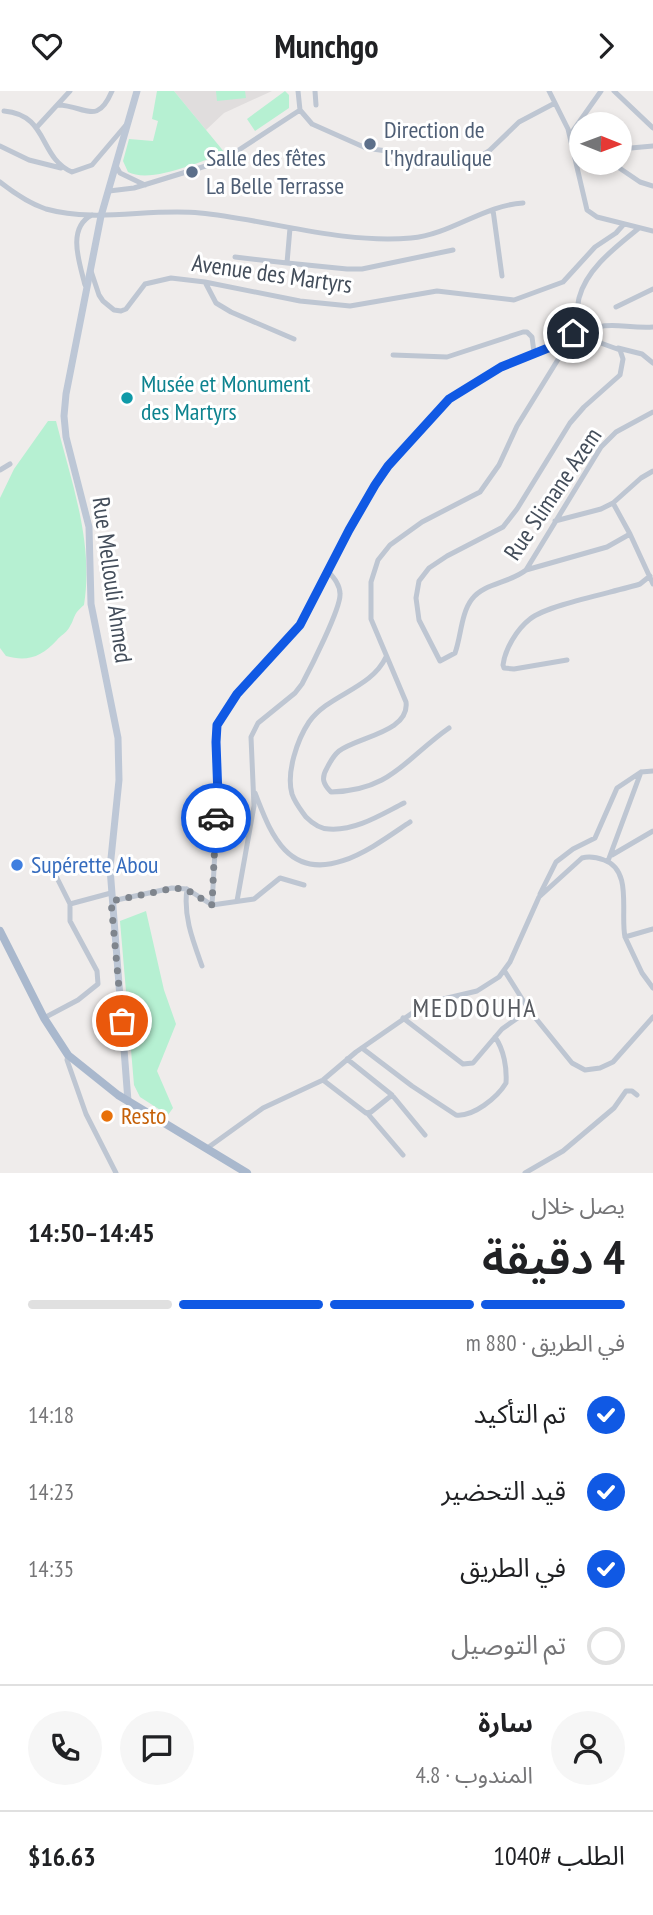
<!DOCTYPE html>
<html lang="ar">
<meta charset="utf-8">
<style>
:root{--surface:#fff;--page:#f6f6f6;--text:#202124;--muted:#757577;--line:#e0e0e0;--accent:#1059e4}
body{margin:0;font-family:"PT Sans Narrow","Noto Sans Arabic",sans-serif;background:var(--page);color:var(--text);direction:rtl;height:100vh;display:flex;flex-direction:column;font-size:26px;white-space:nowrap}
*{box-sizing:border-box;margin:0}
p{font-size:23px;color:var(--muted)}
.icon{flex:none;width:38px;height:38px;fill:none;stroke:currentColor;stroke-width:2;stroke-linecap:round;stroke-linejoin:round}
.map{position:relative;height:1082px;overflow:hidden;direction:ltr}
.drawer{display:flex;flex-direction:column;background:var(--surface);flex:1}
.drawer>*{flex:none}
.needle{width:46px;rotate:91deg}
.buttons{position:absolute;left:569px;top:21px;display:grid;gap:14px}
.buttons a{display:grid;place-items:center;width:63px;height:63px;border-radius:50%;background:var(--surface);box-shadow:0 4px 10px #0003;font-size:35px}
.pin{position:absolute;display:grid;place-items:center;width:60px;height:60px;color:#fff;margin:-30px;border:4px solid #fff;border-radius:50%;box-shadow:0 2px 7px #0007}
.courier{position:absolute;display:grid;place-items:center;width:70px;height:70px;margin:-35px;border:5px solid #1059e4;border-radius:50%;background:#fff;color:#222;box-shadow:0 2px 9px #0007}
.summary em{font-style:normal;font-weight:600}
.summary div{display:flex;flex-direction:column-reverse}
.summary{display:flex;align-items:center;justify-content:space-between;height:119px;padding:0 28px}
h1{font-size:46px;font-weight:600;line-height:52px}
.bar{display:grid;grid-template-columns:repeat(4,1fr);gap:10px 7px;align-content:center;height:84px;padding:0 28px}
.bar i{height:9px;border-radius:5px;background:var(--line)}
.bar .selected{background:var(--accent)}
.bar p{grid-column:span 4}
.line{display:flex;align-items:center;gap:18px;padding:0 28px;border-top:2px solid var(--line)}
.line div{flex:1}
.round{display:grid;place-items:center;flex:none;width:74px;height:74px;border-radius:37px;background:var(--page)}
ol{padding:0 28px;list-style:none}
li{display:flex;align-items:center;gap:21px;height:77px}
li p{margin-inline-start:auto}
li .icon{padding:7px;border-radius:50%;background:var(--accent);color:#fff;stroke-width:4}
li:last-child{color:var(--muted)}
li i{width:38px;height:38px;border:4px solid var(--line);border-radius:50%}
header{display:flex;justify-content:space-between;align-items:center;height:91px;padding:0 28px;background:var(--surface);font-size:32px;font-weight:600}
.map>svg:first-child{display:block}
</style>
<header><svg class="icon" aria-label="forward" viewBox="0 0 24 24"><path d="M9 5l7 7-7 7"/></svg>Munchgo<svg class="icon" aria-label="heart" viewBox="0 0 24 24"><path d="M12 20l-8-8c-3-5 5-10 8-4 3-6 11-1 8 4z"/></svg></header>
<div class="map">
<svg width="653" height="1082" viewBox="0 0 653 1082">
<rect width="100%" height="100%" fill="#efeceb"/>
<!-- education -->
<path fill="#e0dddd" d="M174 0H272L224 22 206 39Z"/>
<!-- green -->
<path fill="#b6f0d2" d="M157 0H174L225 62C201 70 151 93 128 81L123 70 129 48 153 50 158 30 152 28Z
M216 0H245L246 7 217 10Z
M285 0 289 4V17L255 40 247 28Z
M48 330H56C71 390 94 451 84 514 72 524 76 526 69 537 66 542 60 545 57 549 42 566 27 571 6 565L0 557V407L14 378Z
M146 820 164 899 176 933 157 980 173 1017 168 1024 140 1006 134 994 120 830Z"/>
<g fill="none" stroke-linecap="round" stroke-linejoin="round">
<!-- street -->
<path stroke="#bec6d2" stroke-width="5" d="M298 0 300 19
M315 0 316 14
M549 0 568 38 587 119 597 126 653 140
M614 0 653 37
M58 14C86 15 97 35 112 0
M300 19 312 33 366 57 455 70 479 66 489 60 519 31 555 12
M4 20C49 24 38 66 72 81L92 74 126 34
M36 37 70 0
M570 44 601 0
M0 55 29 69 61 77
M620 58 653 55
M612 72 640 91 653 95
M116 75 120 82 145 94
M0 91C14 102 28 112 46 118 97 132 148 117 200 122 271 129 339 153 411 147 450 144 484 114 523 112
M109 100 134 97 222 70 300 19
M493 119 502 185
M290 137 287 172 347 178H362L453 159
M235 166 287 172
M91 180 99 204 103 210 114 219 121 220 126 218 145 193 171 187 205 191 300 210 350 215 437 200 514 209 563 191 595 156 616 142 624 133
M205 191 216 212 231 221 294 248
M85 194C80 173 66 137 92 124
M616 216 653 198
M573 242 620 259 623 268 620 284 584 316 570 332 517 418 503 436 447 465 429 477 419 490 416 507 419 529 440 570 455 562C461 546 461 522 472 508 484 492 510 492 526 479L601 356 616 341 653 321
M580 244C608 227 622 238 653 236
M618 257 642 263 653 272
M393 264 447 266 523 241H527L532 246 534 261
M0 379 10 373
M613 412 641 387 653 380
M630 443 653 493
M526 479 607 456 630 443 613 412 601 418 555 430
M386 566C371 598 329 603 309 631 297 649 286 682 292 703 295 712 301 719 306 726 312 732 321 738 329 738 356 740 382 723 404 712
M567 569 514 578 504 577 503 574C505 558 517 538 530 528 547 514 615 501 640 493L650 485
M449 637C406 667 391 700 331 701 323 693 321 687 327 677 330 671 334 664 339 660 357 646 410 641 406 611L371 528V491L378 469 390 454 422 431 480 401 499 374 517 335 570 249
M255 702C263 722 270 743 285 759 322 797 377 753 410 731
M612 764 653 740
M608 770 641 681
M50 773 70 813
M187 798 212 814 254 808 280 787 304 794
M540 803 556 771 573 758 595 747 617 697 641 681 653 680
M112 810 172 797 187 798C183 825 193 850 202 875
M237 810 254 715 251 646 258 632 295 602 302 593C310 578 341 517 340 503 340 493 333 486 327 479
M212 814 218 705 216 642 221 627 237 603 300 534 375 394 439 318 460 300 501 276 559 253 573 245C579 233 576 220 579 207 587 177 616 156 639 137
M625 846 642 882 653 897
M504 879 529 919 572 972 585 979 600 977 613 971 653 926
M44 927 78 909 98 893 97 880 70 830V813L111 802
M403 927 463 973 473 972 502 938 529 919
M362 957 412 995 456 1024C473 1026 497 1007 506 992 507 977 504 959 495 946
M68 964 67 969 86 1023 116 1082
M347 968 392 1004
M323 989 366 1022 371 1021 392 1004 425 1044
M368 1023 403 1064
M206 1058 263 1017 323 989 356 961 421 916 439 909 477 900 499 886 510 871 539 806 582 767C589 765 596 766 604 769 633 779 620 822 625 846L653 838
M525 1082 563 1060 614 1017 626 1000H632L637 1004"/>
<!-- secondary -->
<path stroke="#bdc7d6" stroke-width="7" d="M128 1010 110 777 119 689 118 647 91 513 89 436 66 346 64 325 66 303 101 125 137 0"/>
<!-- primary -->
<path stroke="#a9b8cd" stroke-width="8" d="M0 840 44 927 68 964 118 1004 247 1082"/>
</g>
<g fill="none" stroke-linecap="round" stroke-linejoin="round">
<!-- done -->
<path stroke="#7f858d" stroke-width="7" stroke-dasharray="0 12.6" d="M122 930 111 810 175 797 187 799 212 814 216 727"/>
<!-- route -->
<path stroke="#1059e4" stroke-width="9" d="M216 727 218 705 216 651 217 634 237 603 300 534 349 439 375 394 388 375 449 308 501 276 568 249 573 242"/>
</g>
<!-- markers -->
<g fill="#5c6f8a" stroke="#fff" stroke-width="2.5">
<circle cx="370" cy="53" r="7"/>
<circle cx="192" cy="81" r="7"/>
</g>
<circle fill="#0f9aa8" stroke="#fff" stroke-width="2.5" cx="127" cy="307" r="7"/>
<circle fill="#3f7fe0" stroke="#fff" stroke-width="2.5" cx="17" cy="774" r="7"/>
<circle fill="#e8710a" stroke="#fff" stroke-width="2.5" cx="107" cy="1025" r="7"/>
<g text-anchor="middle" stroke-width="6" stroke-linejoin="round" paint-order="stroke">
<!-- service labels -->
<g font-size="24" fill="#4e5e75" stroke="#fff" text-anchor="start">
<text x="384" y="47">Direction de<tspan x="384" dy="28">l'hydraulique</tspan></text>
<text x="206" y="75">Salle des fêtes<tspan x="206" dy="28">La Belle Terrasse</tspan></text>
</g>
<!-- street labels -->
<g font-size="24" fill="#434d5a" stroke="#fff">
<text transform="translate(272 183) rotate(8)" y="8">Avenue des Martyrs</text>
<text transform="translate(553 403) rotate(-56)" y="8">Rue Slimane Azem</text>
<text transform="translate(112 489) rotate(82)" y="8">Rue Mellouli Ahmed</text>
</g>
<!-- culture labels -->
<g font-size="24" fill="#0d838f" stroke="#fff" text-anchor="start">
<text x="141" y="301">Musée et Monument<tspan x="141" dy="28">des Martyrs</tspan></text>
</g>
<!-- shop labels -->
<g font-size="24" fill="#366cbe" stroke="#fff" text-anchor="start">
<text x="31" y="782">Supérette Abou</text>
</g>
<!-- food labels -->
<g font-size="24" fill="#c56008" stroke="#fff" text-anchor="start">
<text x="121" y="1033">Resto</text>
</g>
<!-- neighbourhood labels -->
<g font-size="26" letter-spacing="2" fill="#585b61" stroke="#fff">
<text x="475" y="926">MEDDOUHA</text>
</g>
</g>
</svg>
<div class="buttons">
<a><svg class="needle" viewBox="-14 -14 28 28"><path d="M0-13l5 13h-10z" fill="#e53935"/><path d="M0 13l5-13h-10z" fill="#757577"/></svg></a>
</div>
<div class="pin" style="left:122px;top:930px;background:#ea580c"><svg class="icon" aria-label="bag" viewBox="0 0 24 24"><path d="M5 8h14l-1 12H6zM9 8a3 3 0 0 1 6 0"/></svg></div>
<div class="pin" style="left:573px;top:242px;background:#1f2937"><svg class="icon" aria-label="home" viewBox="0 0 24 24"><path d="M3 11l9-7 9 7M6 9v11h12V9"/></svg></div>
<div class="courier" style="left:216px;top:727px"><svg class="icon" aria-label="car" viewBox="0 0 24 24"><path d="M5 17H2v-5l4-1 3-4h7l3 4 3 1v5h-3M9 17h6M6 11h13"/><circle cx="7" cy="17" r="2"/><circle cx="17" cy="17" r="2"/></svg></div>
</div>
<section class="drawer">
<div class="summary"><div><h1>4 دقيقة</h1><p>يصل خلال</p></div><em>14:45–14:50</em></div>
<div class="bar"><i class="selected"></i><i class="selected"></i><i class="selected"></i><i></i><p>في الطريق · 880 m</p></div>
<ol>
<li><svg class="icon" aria-label="check" viewBox="0 0 24 24"><path d="M5 12l5 5 9-10"/></svg>تم التأكيد<p>14:18</p></li>
<li><svg class="icon" aria-label="check" viewBox="0 0 24 24"><path d="M5 12l5 5 9-10"/></svg>قيد التحضير<p>14:23</p></li>
<li><svg class="icon" aria-label="check" viewBox="0 0 24 24"><path d="M5 12l5 5 9-10"/></svg>في الطريق<p>14:35</p></li>
<li><i></i>تم التوصيل</li>
</ol>
<div class="line" style="height:126px"><a class="round"><svg class="icon" aria-label="person" viewBox="0 0 24 24"><circle cx="12" cy="8" r="4"/><path d="M4 21q1-7 8-7t8 7"/></svg></a><div><b>سارة</b><p>المندوب · 4.8</p></div><a class="round"><svg class="icon" aria-label="chat" viewBox="0 0 24 24"><path d="M4 5h16v11H9l-5 4z"/></svg></a><a class="round"><svg class="icon" aria-label="phone" viewBox="0 0 24 24"><path d="M5 4h4l2 5-3 2q2 4 5 5l2-3 5 2v4C11 20 4 13 5 4z"/></svg></a></div>
<div class="line" style="height:91px"><div>الطلب #1040</div><b>$16.63</b></div>
</section>
